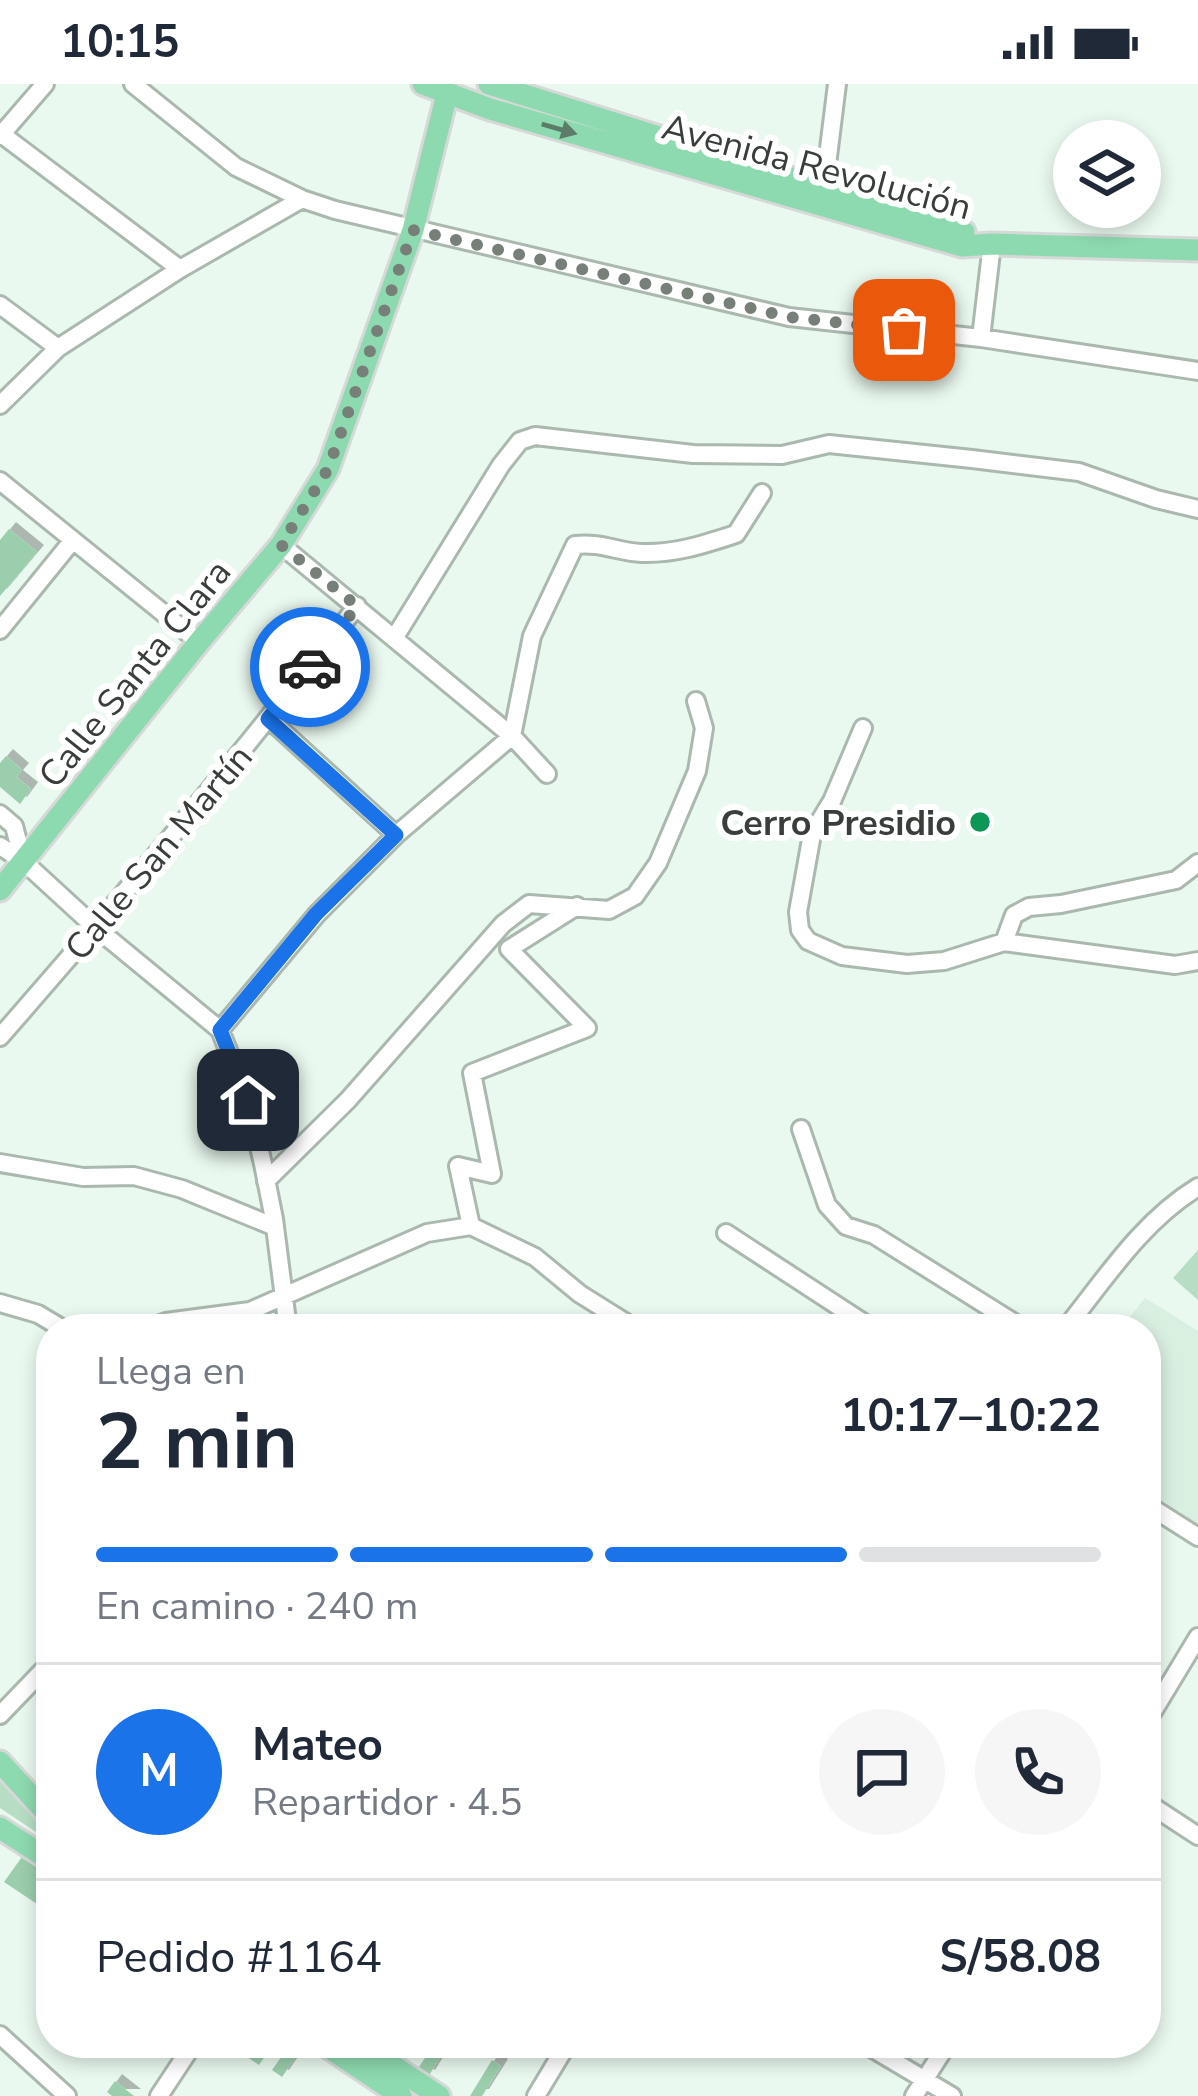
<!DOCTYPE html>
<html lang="es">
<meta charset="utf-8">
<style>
:root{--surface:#fff;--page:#f6f6f7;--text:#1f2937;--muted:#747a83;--line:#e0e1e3;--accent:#1a73e8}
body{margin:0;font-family:"Nunito Sans",sans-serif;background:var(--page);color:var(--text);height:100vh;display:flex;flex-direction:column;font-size:45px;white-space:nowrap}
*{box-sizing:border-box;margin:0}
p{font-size:39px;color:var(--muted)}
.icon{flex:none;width:66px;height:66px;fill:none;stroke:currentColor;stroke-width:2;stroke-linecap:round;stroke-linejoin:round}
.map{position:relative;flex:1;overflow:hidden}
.side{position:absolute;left:36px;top:1230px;width:1125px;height:744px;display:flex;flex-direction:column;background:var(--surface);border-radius:48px;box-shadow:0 6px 18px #0003}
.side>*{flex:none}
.controls{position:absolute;left:1053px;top:36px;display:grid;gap:24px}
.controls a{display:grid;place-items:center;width:108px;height:108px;border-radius:50%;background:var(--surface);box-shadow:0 6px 18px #0003;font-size:60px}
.pin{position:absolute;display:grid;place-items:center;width:102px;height:102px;color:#fff;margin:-51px;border-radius:24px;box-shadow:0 6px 18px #0006}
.courier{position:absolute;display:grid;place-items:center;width:120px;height:120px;margin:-60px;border:9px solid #1a73e8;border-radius:50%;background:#fff;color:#222;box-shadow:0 3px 15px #0007}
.overview em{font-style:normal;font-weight:700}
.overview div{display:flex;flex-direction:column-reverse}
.overview{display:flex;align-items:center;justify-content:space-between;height:204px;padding:0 60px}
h1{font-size:78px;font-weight:700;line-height:90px}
.bar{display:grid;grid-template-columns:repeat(4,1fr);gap:18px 12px;align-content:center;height:144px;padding:0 60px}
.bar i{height:15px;border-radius:9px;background:var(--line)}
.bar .active{background:var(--accent)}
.bar p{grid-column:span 4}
.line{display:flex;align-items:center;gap:30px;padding:0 60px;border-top:3px solid var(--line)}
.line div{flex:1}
.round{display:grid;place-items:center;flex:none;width:126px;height:126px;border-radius:63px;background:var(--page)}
.status{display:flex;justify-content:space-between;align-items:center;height:84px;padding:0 60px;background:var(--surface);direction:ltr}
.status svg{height:33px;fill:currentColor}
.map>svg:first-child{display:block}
</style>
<div class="status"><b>10:15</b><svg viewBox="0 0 49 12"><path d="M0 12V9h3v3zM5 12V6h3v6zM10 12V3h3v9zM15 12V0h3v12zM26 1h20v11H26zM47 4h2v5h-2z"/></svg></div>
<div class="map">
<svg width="1198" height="2012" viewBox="0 0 1198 2012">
<defs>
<filter id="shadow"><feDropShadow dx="7" dy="-7" stdDeviation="0" flood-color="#0004"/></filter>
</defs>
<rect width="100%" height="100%" fill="#eaf9ef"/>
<!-- built -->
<path fill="#d9efe0" d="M1145 1214 1198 1247V1442L1146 1411V1245H1120Z"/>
<!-- green -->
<path fill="#b7dec4" d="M1198 1166V1216L1173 1194Z
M0 1690 51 1746V1758L0 1724Z"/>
<!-- building -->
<path fill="#9bceac" filter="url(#shadow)" d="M9 445 37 468 0 512V456Z
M6 672 22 686 16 693 31 705 20 720 0 703V679Z
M51 1676V1707L36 1693Z
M24 1770 51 1789V1825L49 1828 4 1798Z
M227 1959H274L259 1981Z
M291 1959 303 1962 282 1993 272 1986Z
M435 1959H449L428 1993 417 1986Z
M492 1976 501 1982 482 2012H470Z
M115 1997 134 2012H112L107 2008Z"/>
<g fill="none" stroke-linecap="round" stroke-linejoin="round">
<!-- minor casing -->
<g stroke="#aab8ae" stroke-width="22">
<path id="minor" d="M133 0 236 83 302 115 335 126 789 233 981 254 1198 287
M0 49 180 185
M0 52 45 0
M824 105 837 0
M0 221 58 264
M981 254 992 160
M0 321 58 264 180 185 302 115
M0 397 199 558
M281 461 512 652 547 690
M0 546 73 456
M395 553 501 381 520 357 535 352 693 370 782 371 829 360 972 375 1079 388 1156 415 1198 425
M269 635 396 751
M863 644 832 717 812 750 798 828 800 846 808 857 842 872 907 880 944 877 1004 858 1175 881 1198 877
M0 730 14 742 23 777
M0 762 23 777 96 844 220 946 248 1016 263 1080 274 1135 288 1245
M1004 858 1014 831 1029 823 1061 820 1176 796 1198 779
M220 946 317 830 396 751 512 652 532 552 575 461C602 458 617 468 642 469 676 470 705 460 736 450L762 409
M0 953C123 813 242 669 357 522
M801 1045 827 1121 846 1142 874 1151 1024 1245
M0 1079 83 1093 134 1092 182 1105 275 1143
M266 1097 348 1016 503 840 529 820 609 826 635 812 658 779 697 687 704 644 696 617
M471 1142 458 1082 492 1090 472 989 587 944 509 865 577 822
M726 1149 873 1245
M0 1219 38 1230 63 1245
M147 1245 166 1238 250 1227 427 1149 471 1142 535 1173 580 1210 636 1245
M1065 1245C1105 1195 1142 1137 1198 1103
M1146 1420 1198 1453
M0 1631 51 1578
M1146 1639 1198 1553
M1146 1718 1198 1752
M0 1951 67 2012
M863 1959 952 2012
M159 2012 194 1959
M536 2012 568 1959
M914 2012 948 1959"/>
</g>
<!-- major casing -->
<g stroke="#d7d8d8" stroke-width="27">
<path id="major" d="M423 0 490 25 962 162 992 160 1198 166
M489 0 964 148
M0 806 199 558 281 461 328 385 413 146 447 10
M0 1678 51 1734
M0 1744 51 1777
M322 1959 401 2012
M358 1959 439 2012"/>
</g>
<!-- minor -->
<use href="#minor" stroke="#fff" stroke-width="16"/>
<!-- major -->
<use href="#major" stroke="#8edab0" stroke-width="21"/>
</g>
<!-- one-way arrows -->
<defs><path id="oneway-solid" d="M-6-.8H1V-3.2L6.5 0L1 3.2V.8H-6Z" transform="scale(3)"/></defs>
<use fill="#5b7c69" href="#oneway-solid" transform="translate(559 45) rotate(16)"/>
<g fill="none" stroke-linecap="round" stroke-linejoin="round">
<!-- done -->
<path stroke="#777f79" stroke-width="12" stroke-dasharray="0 21.6" d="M310 583 357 522 281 461 328 385 413 146 789 233 904 246"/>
<!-- route -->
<path stroke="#1a73e8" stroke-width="15" d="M248 1016 220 946 316 830 396 751 268 635 310 583"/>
</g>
<!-- markers -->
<circle fill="#0c9758" stroke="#fff" stroke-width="4.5" cx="980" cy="738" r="12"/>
<g text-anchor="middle" stroke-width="12" stroke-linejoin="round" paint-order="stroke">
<!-- street labels -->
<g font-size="36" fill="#393e3a" stroke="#fff">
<text transform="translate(817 82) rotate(15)" y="13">Avenida Revolución</text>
<text transform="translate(134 589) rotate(-51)" y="13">Calle Santa Clara</text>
<text transform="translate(158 768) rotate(-50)" y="13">Calle San Martín</text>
</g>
<!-- poi labels -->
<g font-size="36" font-weight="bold" fill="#393e3a" stroke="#fff" text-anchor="end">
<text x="956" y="751">Cerro Presidio</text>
</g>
</g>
</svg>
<div class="controls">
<a><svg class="icon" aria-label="layers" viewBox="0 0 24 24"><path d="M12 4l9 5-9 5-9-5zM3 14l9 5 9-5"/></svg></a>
</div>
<div class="pin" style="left:904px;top:246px;background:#ea580c"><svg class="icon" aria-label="bag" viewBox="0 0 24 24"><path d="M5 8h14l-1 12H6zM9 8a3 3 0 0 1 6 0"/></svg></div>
<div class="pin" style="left:248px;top:1016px;background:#1f2937"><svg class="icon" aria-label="home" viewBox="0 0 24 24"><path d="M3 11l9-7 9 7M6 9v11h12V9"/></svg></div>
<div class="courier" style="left:310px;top:583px"><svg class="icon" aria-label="car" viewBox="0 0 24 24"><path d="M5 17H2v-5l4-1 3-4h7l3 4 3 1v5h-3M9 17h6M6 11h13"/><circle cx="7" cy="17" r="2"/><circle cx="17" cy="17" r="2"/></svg></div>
<section class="side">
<div class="overview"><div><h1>2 min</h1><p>Llega en</p></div><em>10:17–10:22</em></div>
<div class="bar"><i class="active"></i><i class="active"></i><i class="active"></i><i></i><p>En camino · 240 m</p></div>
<div class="line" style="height:216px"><b class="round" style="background:var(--accent);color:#fff">M</b><div><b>Mateo</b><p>Repartidor · 4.5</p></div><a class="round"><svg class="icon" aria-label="chat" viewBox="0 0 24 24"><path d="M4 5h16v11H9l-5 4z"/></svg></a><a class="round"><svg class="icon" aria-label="phone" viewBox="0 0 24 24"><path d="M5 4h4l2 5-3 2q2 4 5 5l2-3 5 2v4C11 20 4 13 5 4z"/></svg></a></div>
<div class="line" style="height:156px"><div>Pedido #1164</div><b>S/58.08</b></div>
</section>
</div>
